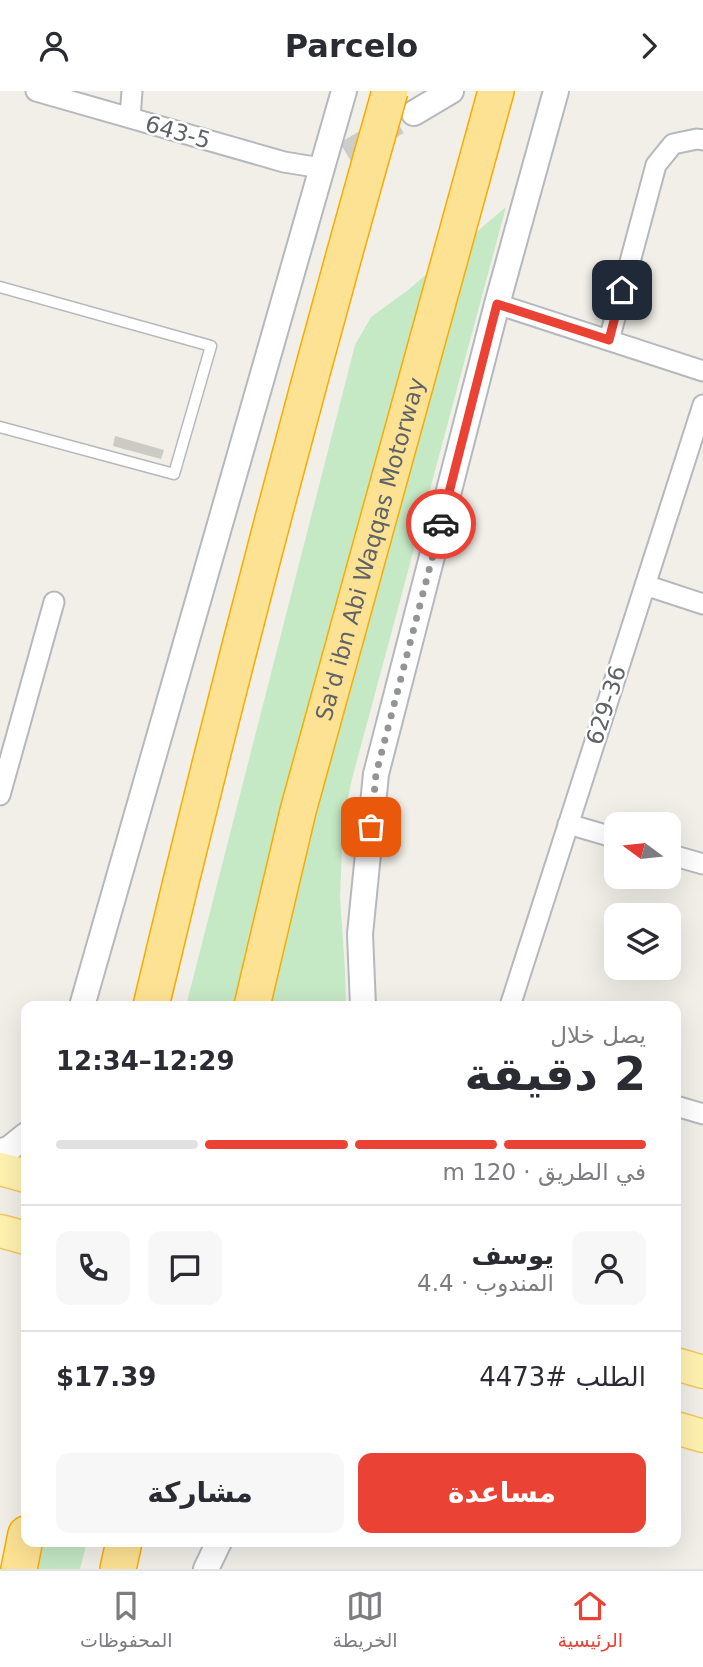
<!DOCTYPE html>
<html lang="ar">
<meta charset="utf-8">
<style>
:root{--surface:#fff;--page:#f7f7f7;--text:#2b2b33;--muted:#7c7c81;--line:#e1e1e2;--accent:#ea4335}
body{margin:0;font-family:"DejaVu Sans",Cairo,sans-serif;background:var(--page);color:var(--text);direction:rtl;height:100vh;display:flex;flex-direction:column;font-size:26px;white-space:nowrap}
*{box-sizing:border-box;margin:0}
p{font-size:23px;color:var(--muted)}
.icon{flex:none;width:38px;height:38px;fill:none;stroke:currentColor;stroke-width:2;stroke-linecap:round;stroke-linejoin:round}
.map{position:relative;flex:1;overflow:hidden;direction:ltr}
.sheet{position:absolute;left:21px;top:910px;width:660px;height:546px;display:flex;flex-direction:column;background:var(--surface);border-radius:14px;box-shadow:0 7px 28px #0002;direction:rtl}
.sheet>*{flex:none}
.needle{width:46px;rotate:285deg}
.fabs{position:absolute;left:604px;top:721px;display:grid;gap:14px}
.fabs a{display:grid;place-items:center;width:77px;height:77px;border-radius:14px;background:var(--surface);box-shadow:0 7px 28px #0002;font-size:35px}
.pin{position:absolute;display:grid;place-items:center;width:60px;height:60px;color:#fff;margin:-30px;border-radius:14px;box-shadow:0 4px 10px #0006}
.courier{position:absolute;display:grid;place-items:center;width:70px;height:70px;margin:-35px;border:5px solid #ea4335;border-radius:50%;background:#fff;color:#222;box-shadow:0 2px 9px #0007}
.headline em{font-style:normal;font-weight:700}
.headline div{display:flex;flex-direction:column-reverse}
.headline{display:flex;align-items:center;justify-content:space-between;height:119px;padding:0 35px}
h1{font-size:46px;font-weight:700;line-height:52px}
.bar{display:grid;grid-template-columns:repeat(4,1fr);gap:10px 7px;align-content:center;height:84px;padding:0 35px}
.bar i{height:9px;border-radius:5px;background:var(--line)}
.bar .active{background:var(--accent)}
.bar p{grid-column:span 4}
.line{display:flex;align-items:center;gap:18px;padding:0 35px;border-top:2px solid var(--line)}
.line div{flex:1}
.round{display:grid;place-items:center;flex:none;width:74px;height:74px;border-radius:14px;background:var(--page)}
.action{display:flex;gap:14px;margin-top:auto;padding:14px 35px}
.action a{flex:1;height:80px;border-radius:14px;background:var(--accent);color:#fff;font-size:28px;font-weight:700;line-height:80px;text-align:center}
.action a+a{background:var(--page);color:var(--text)}
header{display:flex;justify-content:space-between;align-items:center;height:91px;padding:0 35px;background:var(--surface);font-size:32px;font-weight:700}
.tab-bar{display:flex;justify-content:space-around;align-items:center;height:98px;border-top:2px solid var(--line);background:var(--surface);font-size:19px;color:var(--muted)}
.tab-bar a{display:grid;justify-items:center;gap:4px}
.tab-bar .active{color:var(--accent)}
.map>svg:first-child{display:block}
</style>
<header><svg class="icon" aria-label="forward" viewBox="0 0 24 24"><path d="M9 5l7 7-7 7"/></svg>Parcelo<svg class="icon" aria-label="person" viewBox="0 0 24 24"><circle cx="12" cy="8" r="4"/><path d="M4 21q1-7 8-7t8 7"/></svg></header>
<div class="map">
<svg width="703" height="1478" viewBox="0 0 703 1478">
<rect width="100%" height="100%" fill="#f1efe8"/>
<!-- green -->
<path fill="#c5e8c5" d="M506 116 352 688 343 731 340 807 345 879 346 915H186L355 254 371 226 408 199Z
M37 1451H87L80 1478H31Z"/>
<!-- building -->
<path fill="#cccac5" d="M115 345 164 359 161 368 113 355Z"/>
<g fill="none" stroke-linecap="round" stroke-linejoin="round">
<!-- tertiary-tunnel -->
<path stroke="#ccccc8" stroke-width="24" stroke-dasharray="24 12" stroke-linecap="butt" d="M346 62 414 22"/>
<!-- service casing -->
<g stroke="#b5b8bc" stroke-width="13">
<path id="service" d="M0 196 211 255 174 383 0 336"/>
</g>
<!-- minor casing -->
<g stroke="#b5b8bc" stroke-width="23">
<path id="minor" d="M36 0 284 71 321 77
M130 27 132 0
M497 213 703 280
M609 249 656 74 673 53 697 48 703 49
M645 494 703 513
M0 704 54 511
M568 733 616 747
M668 763 703 773
M510 915 703 314
M676 1015 703 1023"/>
</g>
<!-- tertiary casing -->
<g stroke="#b5b8bc" stroke-width="28">
<path id="tertiary" d="M414 22 451 0
M82 915 344 0
M363 915 360 843 376 683 497 213 556 0
M0 1061 10 1057 26 1044
M206 1478 219 1451"/>
</g>
<!-- primary casing -->
<g stroke="#f2c960" stroke-width="35">
<path id="primary" d="M0 1078 26 1085
M0 1140 26 1147
M676 1273 703 1281
M676 1337 703 1345"/>
</g>
<!-- motorway casing -->
<g stroke="#f9ab00" stroke-width="38">
<g id="motorway">
<path id="s1" d="M252 915 298 720 496 0"/>
<path d="M19 1478 26 1443"/>
<path d="M118 1478 124 1451"/>
</g>
</g>
<!-- service -->
<use href="#service" stroke="#fff" stroke-width="10"/>
<!-- minor -->
<use href="#minor" stroke="#fff" stroke-width="19"/>
<!-- tertiary -->
<use href="#tertiary" stroke="#fff" stroke-width="24"/>
<!-- primary -->
<use href="#primary" stroke="#fff2af" stroke-width="32"/>
<!-- motorway -->
<use href="#motorway" stroke="#fde293" stroke-width="35"/>
<!-- motorway-bridge casing -->
<g stroke="#f9ab00" stroke-width="38" stroke-linecap="butt">
<path id="motorway-bridge" d="M151 915C224 608 304 303 390 0"/>
</g>
<!-- motorway-bridge -->
<use href="#motorway-bridge" stroke="#fde293" stroke-width="35"/>
</g>
<g fill="none" stroke-linecap="round" stroke-linejoin="round">
<!-- done -->
<path stroke="#929495" stroke-width="7" stroke-dasharray="0 12.6" d="M371 736 376 683 441 433"/>
<!-- route -->
<path stroke="#ea4335" stroke-width="9" d="M441 433 497 213 609 249 622 199"/>
</g>
<g text-anchor="middle" stroke-width="5" stroke-linejoin="round" paint-order="stroke">
<!-- street labels -->
<g font-size="23" fill="#5f6368" stroke="#fff">
<text transform="translate(178 41) rotate(16)" y="8">643-5</text>
<text dy="8" stroke="none"><textPath href="#s1" startOffset="472">Sa'd ibn Abi Waqqas Motorway</textPath></text>
<text transform="translate(606 614) rotate(-72)" y="8">629-36</text>
</g>
</g>
</svg>
<div class="fabs">
<a><svg class="needle" viewBox="-14 -14 28 28"><path d="M0-13l5 13h-10z" fill="#e53935"/><path d="M0 13l5-13h-10z" fill="#7c7c81"/></svg></a>
<a><svg class="icon" aria-label="layers" viewBox="0 0 24 24"><path d="M12 4l9 5-9 5-9-5zM3 14l9 5 9-5"/></svg></a>
</div>
<div class="pin" style="left:371px;top:736px;background:#ea580c"><svg class="icon" aria-label="bag" viewBox="0 0 24 24"><path d="M5 8h14l-1 12H6zM9 8a3 3 0 0 1 6 0"/></svg></div>
<div class="pin" style="left:622px;top:199px;background:#1f2937"><svg class="icon" aria-label="home" viewBox="0 0 24 24"><path d="M3 11l9-7 9 7M6 9v11h12V9"/></svg></div>
<div class="courier" style="left:441px;top:433px"><svg class="icon" aria-label="car" viewBox="0 0 24 24"><path d="M5 17H2v-5l4-1 3-4h7l3 4 3 1v5h-3M9 17h6M6 11h13"/><circle cx="7" cy="17" r="2"/><circle cx="17" cy="17" r="2"/></svg></div>
<section class="sheet">
<div class="headline"><div><h1>2 دقيقة</h1><p>يصل خلال</p></div><em>12:29–12:34</em></div>
<div class="bar"><i class="active"></i><i class="active"></i><i class="active"></i><i></i><p>في الطريق · 120 m</p></div>
<div class="line" style="height:126px"><a class="round"><svg class="icon" aria-label="person" viewBox="0 0 24 24"><circle cx="12" cy="8" r="4"/><path d="M4 21q1-7 8-7t8 7"/></svg></a><div><b>يوسف</b><p>المندوب · 4.4</p></div><a class="round"><svg class="icon" aria-label="chat" viewBox="0 0 24 24"><path d="M4 5h16v11H9l-5 4z"/></svg></a><a class="round"><svg class="icon" aria-label="phone" viewBox="0 0 24 24"><path d="M5 4h4l2 5-3 2q2 4 5 5l2-3 5 2v4C11 20 4 13 5 4z"/></svg></a></div>
<div class="line" style="height:91px"><div>الطلب #4473</div><b>$17.39</b></div>
<div class="action"><a>مساعدة</a><a>مشاركة</a></div>
</section>
</div>
<nav class="tab-bar">
<a class="active"><svg class="icon" aria-label="home" viewBox="0 0 24 24"><path d="M3 11l9-7 9 7M6 9v11h12V9"/></svg>الرئيسية</a>
<a><svg class="icon" aria-label="map" viewBox="0 0 24 24"><path d="M3 6l6-2 6 2 6-2v14l-6 2-6-2-6 2zM9 4v14M15 6v14"/></svg>الخريطة</a>
<a><svg class="icon" aria-label="saved" viewBox="0 0 24 24"><path d="M7 4h10v16l-5-4-5 4z"/></svg>المحفوظات</a>
</nav>
